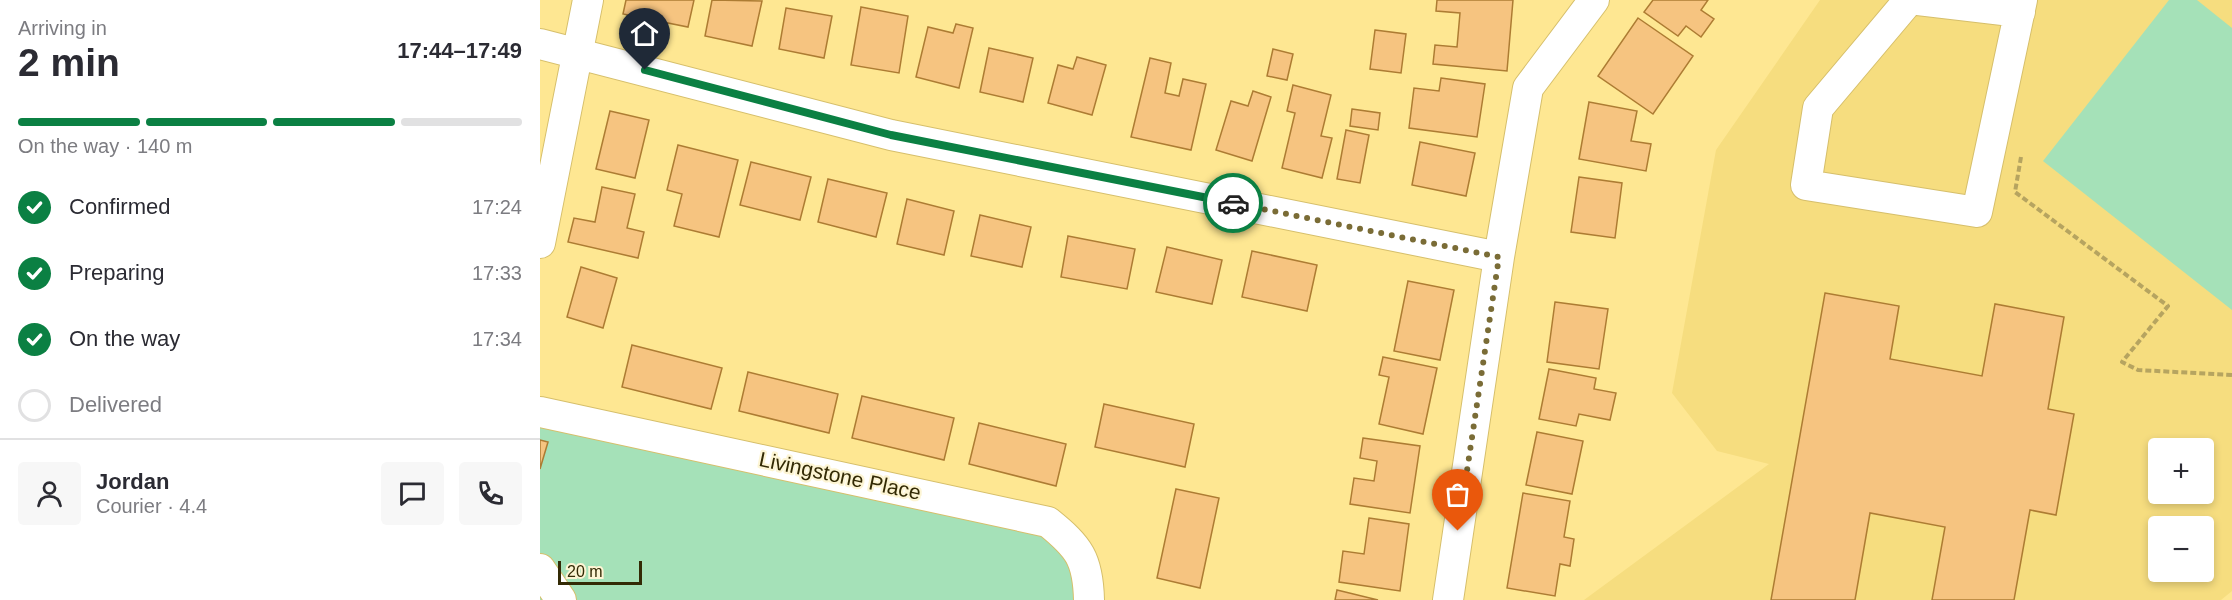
<!DOCTYPE html>
<meta charset="utf-8">
<style>
:root{--surface:#fff;--page:#f7f7f7;--text:#2b2b33;--muted:#7c7c81;--line:#e1e1e2;--accent:#0b8043}
body{margin:0;font-family:Helvetica,sans-serif;background:var(--page);color:var(--text);height:100vh;display:flex;flex-direction:column;font-size:22px;white-space:nowrap}
*{box-sizing:border-box;margin:0}
p{font-size:20px;color:var(--muted)}
.icon{flex:none;width:33px;height:33px;fill:none;stroke:currentColor;stroke-width:2;stroke-linecap:round;stroke-linejoin:round}
.map{position:relative;flex:1;overflow:hidden}
.drawer{display:flex;flex-direction:column;background:var(--surface);width:540px}
.drawer>*{flex:none}
.buttons{position:absolute;left:1608px;top:438px;display:grid;gap:12px}
.buttons a{display:grid;place-items:center;width:66px;height:66px;border-radius:6px;background:var(--surface);box-shadow:0 3px 9px #0003;font-size:30px}
.scale{position:absolute;left:18px;bottom:15px;width:84px;box-sizing:border-box;padding-left:6px;border:3px solid #332a05;border-top:0;font-size:16px;line-height:21px;white-space:nowrap;color:#332a05;-webkit-text-stroke:4px #fdf5d4;paint-order:stroke}
.pin{position:absolute;display:grid;place-items:center;width:51px;height:51px;color:#fff;margin:-62px -26px;border-radius:50% 50% 50% 0;rotate:-45deg;box-shadow:0 0 6px #0007}
.pin .icon{rotate:45deg}
.courier{position:absolute;display:grid;place-items:center;width:60px;height:60px;margin:-30px;border:4px solid #0b8043;border-radius:50%;background:#fff;color:#222;box-shadow:0 2px 8px #0007}
.headline em{font-style:normal;font-weight:800}
.headline div{display:flex;flex-direction:column-reverse}
.headline{display:flex;align-items:center;justify-content:space-between;height:102px;padding:0 18px}
h1{font-size:39px;font-weight:800;line-height:45px}
.bar{display:grid;grid-template-columns:repeat(4,1fr);gap:9px 6px;align-content:center;height:72px;padding:0 18px}
.bar i{height:8px;border-radius:4px;background:var(--line)}
.bar .active{background:var(--accent)}
.bar p{grid-column:span 4}
.line{display:flex;align-items:center;gap:15px;padding:0 18px;border-top:2px solid var(--line)}
.line div{flex:1}
.round{display:grid;place-items:center;flex:none;width:63px;height:63px;border-radius:6px;background:var(--page)}
ol{padding:0 18px;list-style:none}
li{display:flex;align-items:center;gap:18px;height:66px}
li p{margin-inline-start:auto}
li .icon{padding:6px;border-radius:50%;background:var(--accent);color:#fff;stroke-width:4}
li:last-child{color:var(--muted)}
li i{width:33px;height:33px;border:3px solid var(--line);border-radius:50%}
main{display:flex;flex:1;min-height:0}
.map>svg:first-child{display:block}
</style>
<main>
<section class="drawer">
<div class="headline"><div><h1>2 min</h1><p>Arriving in</p></div><em>17:44–17:49</em></div>
<div class="bar"><i class="active"></i><i class="active"></i><i class="active"></i><i></i><p>On the way · 140 m</p></div>
<ol>
<li><svg class="icon" aria-label="check" viewBox="0 0 24 24"><path d="M5 12l5 5 9-10"/></svg>Confirmed<p>17:24</p></li>
<li><svg class="icon" aria-label="check" viewBox="0 0 24 24"><path d="M5 12l5 5 9-10"/></svg>Preparing<p>17:33</p></li>
<li><svg class="icon" aria-label="check" viewBox="0 0 24 24"><path d="M5 12l5 5 9-10"/></svg>On the way<p>17:34</p></li>
<li><i></i>Delivered</li>
</ol>
<div class="line" style="height:108px"><a class="round"><svg class="icon" aria-label="person" viewBox="0 0 24 24"><circle cx="12" cy="8" r="4"/><path d="M4 21q1-7 8-7t8 7"/></svg></a><div><b>Jordan</b><p>Courier · 4.4</p></div><a class="round"><svg class="icon" aria-label="chat" viewBox="0 0 24 24"><path d="M4 5h16v11H9l-5 4z"/></svg></a><a class="round"><svg class="icon" aria-label="phone" viewBox="0 0 24 24"><path d="M5 4h4l2 5-3 2q2 4 5 5l2-3 5 2v4C11 20 4 13 5 4z"/></svg></a></div>
</section>
<div class="map">
<svg width="1692" height="600" viewBox="0 0 1692 600">
<rect width="100%" height="100%" fill="#fee792"/>
<!-- built -->
<path fill="#f6dd7f" fill-rule="evenodd" d="M1280 0H1692V591L1681 600H1044L1229 464 1177 451 1132 393 1176 150ZM1618 448H1664V494H1618ZM1618 526H1664V572H1618Z"/>
<!-- green -->
<path fill="#a5e1b8" d="M1629 0H1657L1692 28V310L1503 161Z
M0 417 504 526 528 548 542 600H0Z"/>
<!-- building -->
<path fill="#f6c480" stroke="#ad7c33" stroke-width="1.5" d="M86 0H154L148 27 83 14Z
M172 0 222 1 212 46 165 36Z
M897 0H973L967 71 893 64 895 45 917 47 920 13 896 11Z
M1113 0H1168L1161 10 1174 19 1161 37 1146 26 1138 36 1104 12Z
M321 7 368 16 359 73 311 65Z
M246 8 292 16 284 58 239 49Z
M1098 18 1153 56 1113 114 1058 76Z
M416 24 433 28 419 88 376 77 388 27 413 33Z
M835 30 866 34 861 73 830 69Z
M449 48 493 58 483 102 440 92Z
M733 49 753 54 747 80 727 76Z
M537 57 566 65 552 115 508 103 518 65 533 69Z
M610 58 631 63 625 93 639 96 643 79 666 84 651 150 591 137Z
M901 78 945 84 937 137 869 128 874 88 899 91Z
M753 85 791 95 781 136 792 138 782 178 742 168 755 113 747 111Z
M713 91 731 97 712 161 676 150 691 101 708 106Z
M1049 102 1097 111 1091 141 1111 144 1106 171 1039 159Z
M812 109 840 113 838 130 810 126Z
M70 111 109 120 95 178 56 169Z
M806 130 829 135 820 183 797 179Z
M880 142 935 153 926 196 872 185Z
M138 145 198 160 179 237 134 226 142 194 127 190Z
M211 162 271 177 260 220 200 205Z
M1039 177 1082 183 1075 238 1031 232Z
M288 179 347 193 336 237 278 222Z
M62 187 95 194 87 228 104 232 98 258 28 242 34 218 55 222Z
M367 199 414 211 404 255 357 244Z
M440 215 491 227 482 267 431 256Z
M528 236 595 249 587 289 521 277Z
M627 247 682 260 672 304 616 292Z
M712 251 777 265 767 311 702 297Z
M41 267 77 278 63 328 27 317Z
M868 281 914 290 900 360 854 351Z
M1285 293 1359 306 1350 359 1442 376 1455 304 1524 317 1508 409 1534 414 1516 515 1490 510 1474 600H1392L1405 527 1330 513 1315 600H1231Z
M1015 302 1068 309 1059 369 1007 362Z
M92 345 182 368 171 409 82 387Z
M843 357 897 368 883 434 839 424 849 377 839 375Z
M1009 369 1056 378 1054 389 1076 393 1070 420 1039 414 1036 426 999 419Z
M208 372 298 394 289 433 199 411Z
M322 396 414 418 404 460 312 438Z
M564 404 654 424 645 467 555 447Z
M439 423 526 444 516 486 429 464Z
M997 432 1043 441 1032 494 986 485Z
M823 438 880 446 870 513 810 504 814 478 834 481 837 461 820 458Z
M0 440 8 442 0 469Z
M636 489 679 498 660 588 617 578Z
M983 493 1030 501 1024 537 1034 539 1030 566 1020 564 1015 596 967 588Z
M829 518 869 524 860 591 799 582 803 551 824 554Z
M797 590 838 600H795Z"/>
<g fill="none" stroke-linecap="round" stroke-linejoin="round">
<!-- minor casing -->
<g stroke="#d6bf6b" stroke-width="32">
<path id="minor" d="M1369 0 1278 108 1266 185 1437 212 1482 0
M1378 0 1480 12
M0 44 351 135 959 257
M0 243 48 0
M0 412 508 522C539 547 548 559 549 600
M0 569 21 600
M908 600 959 257 988 88 1054 0"/>
</g>
<!-- path -->
<path stroke="#b6a460" stroke-width="4" stroke-dasharray="6 3" stroke-linecap="butt" d="M1481 157 1475 192 1628 306 1582 362 1598 370 1692 375"/>
<!-- minor -->
<use href="#minor" stroke="#fff" stroke-width="30"/>
</g>
<g fill="none" stroke-linecap="round" stroke-linejoin="round">
<!-- done -->
<path stroke="#7a6c36" stroke-width="6" stroke-dasharray="0 10.8" d="M693 203 959 257 918 531"/>
<!-- route -->
<path stroke="#0b8043" stroke-width="8" d="M105 70 351 135 693 203"/>
</g>
<g text-anchor="middle" stroke-width="4.5" stroke-linejoin="round" paint-order="stroke">
<!-- street labels -->
<g font-size="21" fill="#332a05" stroke="#fdf5d4">
<text transform="translate(300 476) rotate(12)" y="7">Livingstone Place</text>
</g>
</g>
</svg>
<div class="buttons">
<a>+</a>
<a>−</a>
</div>
<div class="scale">20 m</div>
<div class="pin" style="left:918px;top:531px;background:#ea580c"><svg class="icon" aria-label="bag" viewBox="0 0 24 24"><path d="M5 8h14l-1 12H6zM9 8a3 3 0 0 1 6 0"/></svg></div>
<div class="pin" style="left:105px;top:70px;background:#1f2937"><svg class="icon" aria-label="home" viewBox="0 0 24 24"><path d="M3 11l9-7 9 7M6 9v11h12V9"/></svg></div>
<div class="courier" style="left:693px;top:203px"><svg class="icon" aria-label="car" viewBox="0 0 24 24"><path d="M5 17H2v-5l4-1 3-4h7l3 4 3 1v5h-3M9 17h6M6 11h13"/><circle cx="7" cy="17" r="2"/><circle cx="17" cy="17" r="2"/></svg></div>
</div>
</main>
